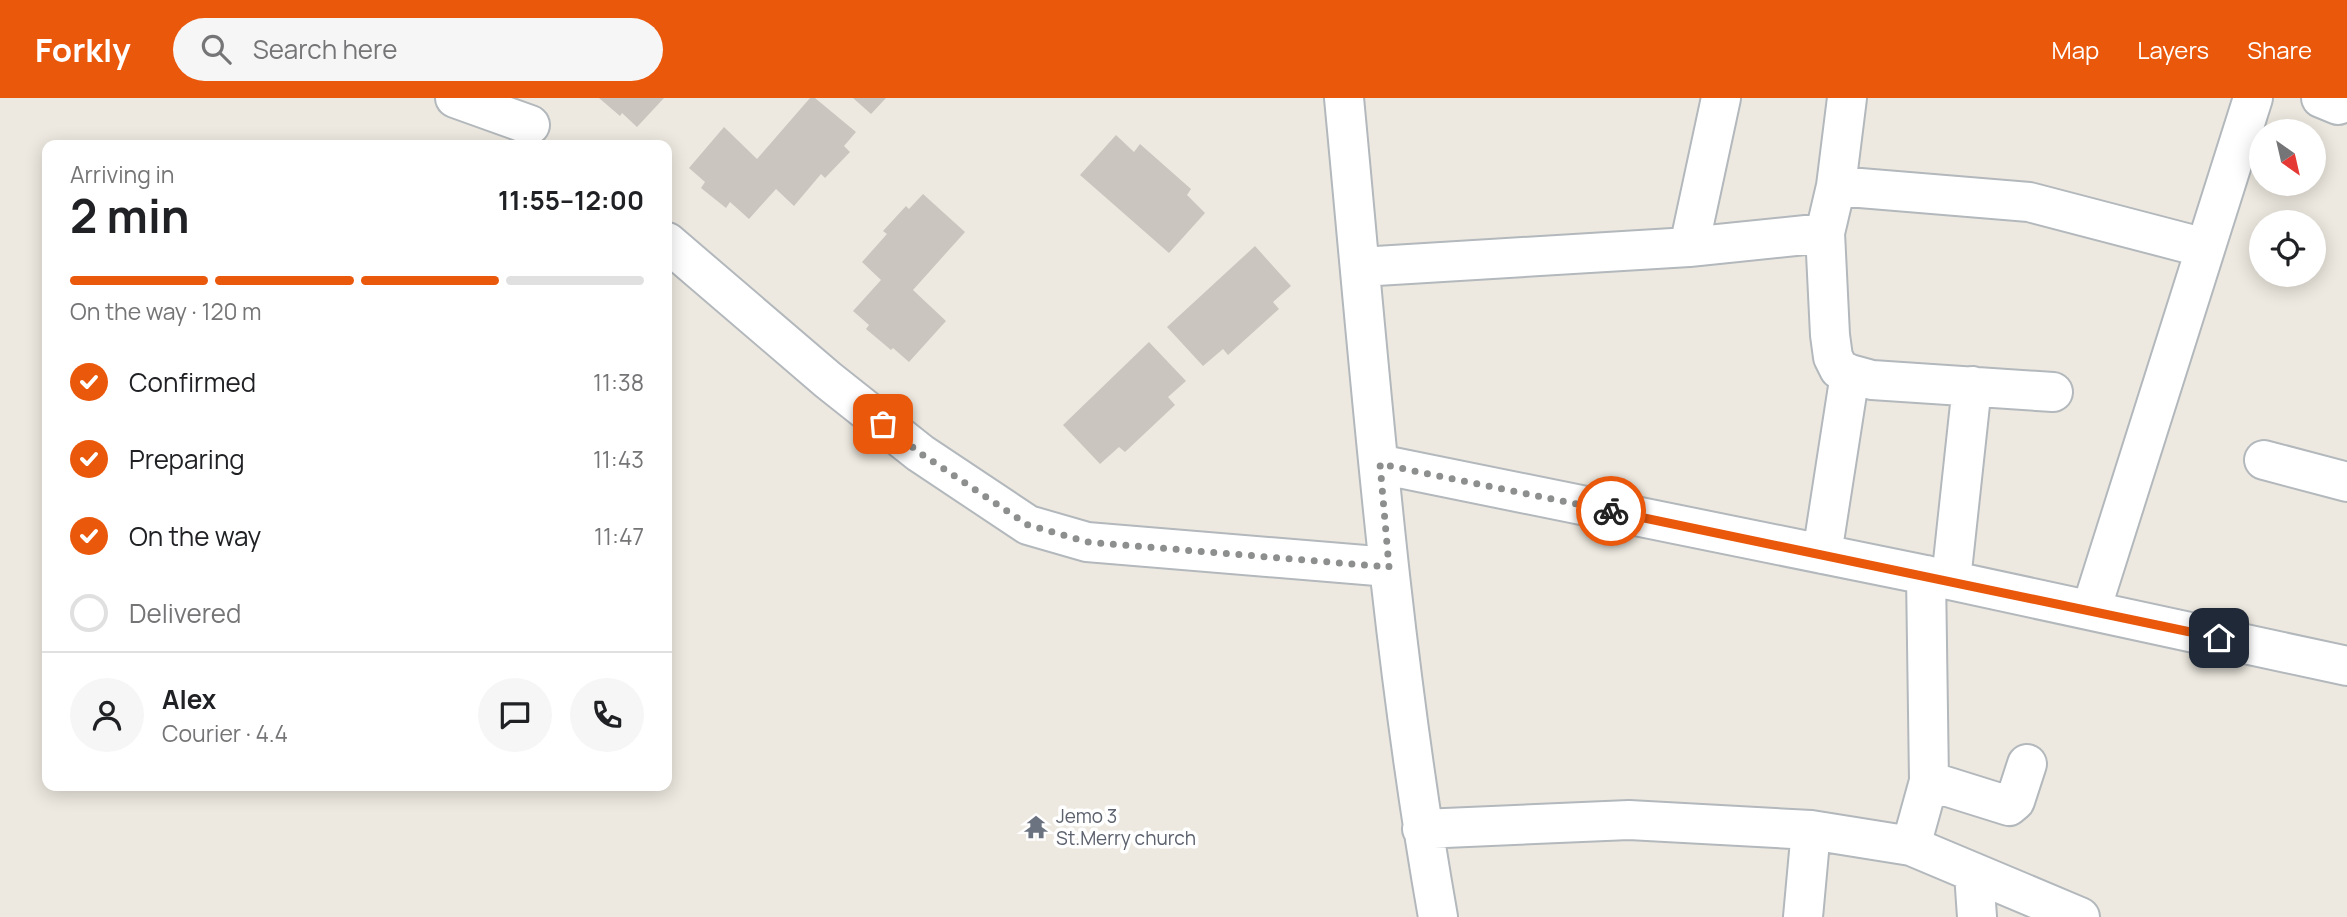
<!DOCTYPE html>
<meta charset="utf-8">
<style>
:root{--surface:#fff;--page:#f6f6f6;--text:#202124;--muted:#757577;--line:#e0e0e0;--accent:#ea580c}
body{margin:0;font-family:Manrope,sans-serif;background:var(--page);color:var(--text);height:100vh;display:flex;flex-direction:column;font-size:26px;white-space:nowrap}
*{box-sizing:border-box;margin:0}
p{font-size:23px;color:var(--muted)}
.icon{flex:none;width:38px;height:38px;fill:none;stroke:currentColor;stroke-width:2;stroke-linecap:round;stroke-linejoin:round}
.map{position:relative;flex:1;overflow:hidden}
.details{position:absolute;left:42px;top:42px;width:630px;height:651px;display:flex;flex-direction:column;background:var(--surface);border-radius:14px;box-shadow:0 4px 18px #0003}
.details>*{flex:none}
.needle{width:46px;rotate:146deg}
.fabs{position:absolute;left:2249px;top:21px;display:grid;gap:14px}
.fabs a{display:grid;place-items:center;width:77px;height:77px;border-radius:50%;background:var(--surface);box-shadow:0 4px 18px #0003;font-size:35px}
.pin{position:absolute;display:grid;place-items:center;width:60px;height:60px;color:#fff;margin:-30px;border-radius:14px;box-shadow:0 4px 10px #0006}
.courier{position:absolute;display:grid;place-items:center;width:70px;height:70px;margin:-35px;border:5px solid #ea580c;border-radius:50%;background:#fff;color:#222;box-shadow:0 2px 9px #0007}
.summary em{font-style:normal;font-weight:700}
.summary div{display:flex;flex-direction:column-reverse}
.summary{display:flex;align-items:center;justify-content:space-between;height:119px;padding:0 28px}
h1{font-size:46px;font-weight:700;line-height:52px}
.bar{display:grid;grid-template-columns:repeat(4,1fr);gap:10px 7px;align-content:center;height:84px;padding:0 28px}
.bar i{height:9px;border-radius:5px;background:var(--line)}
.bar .selected{background:var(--accent)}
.bar p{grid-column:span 4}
.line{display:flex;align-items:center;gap:18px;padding:0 28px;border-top:2px solid var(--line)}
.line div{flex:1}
.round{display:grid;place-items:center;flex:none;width:74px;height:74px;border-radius:37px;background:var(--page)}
ol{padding:0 28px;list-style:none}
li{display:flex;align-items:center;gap:21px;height:77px}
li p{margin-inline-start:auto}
li .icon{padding:7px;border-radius:50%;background:var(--accent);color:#fff;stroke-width:4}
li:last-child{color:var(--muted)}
li i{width:38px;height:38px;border:4px solid var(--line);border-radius:50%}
header{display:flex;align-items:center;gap:42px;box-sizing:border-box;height:98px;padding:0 35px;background:var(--accent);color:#fff}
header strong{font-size:33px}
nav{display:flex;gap:38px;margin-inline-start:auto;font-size:24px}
.search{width:490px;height:63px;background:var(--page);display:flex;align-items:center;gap:18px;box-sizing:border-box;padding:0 24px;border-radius:38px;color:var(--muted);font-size:26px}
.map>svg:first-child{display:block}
</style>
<header>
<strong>Forkly</strong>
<div class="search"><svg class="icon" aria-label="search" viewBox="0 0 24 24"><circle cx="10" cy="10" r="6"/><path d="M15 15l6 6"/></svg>Search here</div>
<nav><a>Map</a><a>Layers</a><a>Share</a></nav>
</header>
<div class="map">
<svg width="2347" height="819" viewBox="0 0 2347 819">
<rect width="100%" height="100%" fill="#ede9e0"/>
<!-- building -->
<path fill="#cac5bf" d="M599 0H664L637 29 622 15 620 18Z
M810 0H815L856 34 844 48 850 54 825 80 821 76 794 108 776 91 749 121 730 104 726 110 701 90 705 84 689 70 724 29 757 61Z
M853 0H886L871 16Z
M1116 37 1134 54 1140 46 1191 91 1187 97 1205 115 1169 155 1080 77Z
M923 96 965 134 913 192 946 223 909 264 893 250 891 252 866 231 869 227 853 213 881 182 862 164 887 136 883 133 906 108 909 111Z
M1255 148 1291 188 1273 204 1279 211 1228 257 1223 251 1203 268 1167 229Z
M1149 244 1186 283 1168 299 1175 307 1125 354 1119 349 1100 366 1063 327Z"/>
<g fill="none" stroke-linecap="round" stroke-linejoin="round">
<!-- minor casing -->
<g stroke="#b3b8bc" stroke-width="42">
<path id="minor" d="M455 0 530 27
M1344 0C1370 273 1390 548 1438 819
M1847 0 1836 88 1825 135 1830 237 1833 259 1839 271 1850 276 1872 282 2053 294
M2321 0 2338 7
M1836 88 2029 104 2205 150
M667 144 828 282 920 355 1028 427 1087 444 1389 469
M1689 149 1721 0
M1360 169 1689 149 1825 135
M2264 362 2347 384
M1379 366 1926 477 2347 568
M1822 456 1850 276
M1951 482 1972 288
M2091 512 2253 0
M1929 683 2009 708 2015 703 2027 666
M1422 731 1629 722 1811 732 1911 748 2080 819
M1911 748 1929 683 1926 477
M1974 775 1977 819
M1803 819 1811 732"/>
</g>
<!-- minor -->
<use href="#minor" stroke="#fff" stroke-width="38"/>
</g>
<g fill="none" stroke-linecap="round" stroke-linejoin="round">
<!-- done -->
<path stroke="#8d8f8e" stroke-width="7" stroke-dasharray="0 12.6" d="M883 326 920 355 1028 427 1087 444 1389 469 1380 366 1611 413"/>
<!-- route -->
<path stroke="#ea580c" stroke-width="9" d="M1611 413 2219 540"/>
</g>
<!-- icons -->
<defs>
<g id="temple-bare" transform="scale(1.89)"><path d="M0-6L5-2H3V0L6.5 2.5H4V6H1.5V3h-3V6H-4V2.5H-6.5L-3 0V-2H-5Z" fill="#6b7280" stroke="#fff" stroke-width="2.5" paint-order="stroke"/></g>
</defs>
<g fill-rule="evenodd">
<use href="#temple-bare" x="1036" y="729"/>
</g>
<g text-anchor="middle" stroke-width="7" stroke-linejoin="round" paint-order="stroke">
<!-- worship labels -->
<g font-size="19" fill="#5b616d" stroke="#fff" text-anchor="start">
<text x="1056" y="725">Jemo 3<tspan x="1056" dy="22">St.Merry church</tspan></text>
</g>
</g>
</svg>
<div class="fabs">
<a><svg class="needle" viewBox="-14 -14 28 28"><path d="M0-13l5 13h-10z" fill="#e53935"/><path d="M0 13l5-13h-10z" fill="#757577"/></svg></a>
<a><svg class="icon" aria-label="locate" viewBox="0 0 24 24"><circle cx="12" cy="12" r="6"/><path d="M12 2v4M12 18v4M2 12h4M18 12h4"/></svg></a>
</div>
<div class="pin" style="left:883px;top:326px;background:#ea580c"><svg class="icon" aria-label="bag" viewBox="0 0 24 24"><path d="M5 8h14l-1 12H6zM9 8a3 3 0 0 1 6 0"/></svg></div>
<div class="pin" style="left:2219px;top:540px;background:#1f2937"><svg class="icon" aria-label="home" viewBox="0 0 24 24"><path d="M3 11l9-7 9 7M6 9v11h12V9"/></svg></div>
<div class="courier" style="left:1611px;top:413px"><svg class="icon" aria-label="bike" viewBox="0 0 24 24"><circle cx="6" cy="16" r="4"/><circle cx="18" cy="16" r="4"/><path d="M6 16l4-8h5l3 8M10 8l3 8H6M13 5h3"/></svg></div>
<section class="details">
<div class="summary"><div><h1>2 min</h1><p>Arriving in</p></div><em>11:55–12:00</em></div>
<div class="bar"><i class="selected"></i><i class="selected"></i><i class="selected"></i><i></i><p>On the way · 120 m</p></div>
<ol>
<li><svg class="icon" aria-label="check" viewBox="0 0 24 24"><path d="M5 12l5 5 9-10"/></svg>Confirmed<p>11:38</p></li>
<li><svg class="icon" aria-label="check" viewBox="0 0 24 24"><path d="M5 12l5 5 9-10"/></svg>Preparing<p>11:43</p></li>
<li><svg class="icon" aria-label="check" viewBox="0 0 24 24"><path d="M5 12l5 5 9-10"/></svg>On the way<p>11:47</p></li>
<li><i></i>Delivered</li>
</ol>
<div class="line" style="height:126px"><a class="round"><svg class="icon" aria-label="person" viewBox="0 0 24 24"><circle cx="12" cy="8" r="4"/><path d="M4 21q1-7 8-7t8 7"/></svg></a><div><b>Alex</b><p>Courier · 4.4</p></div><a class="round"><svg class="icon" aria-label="chat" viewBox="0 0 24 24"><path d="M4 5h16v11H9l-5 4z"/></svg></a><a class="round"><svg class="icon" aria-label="phone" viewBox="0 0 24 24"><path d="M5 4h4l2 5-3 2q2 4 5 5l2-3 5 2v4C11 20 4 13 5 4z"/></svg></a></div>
</section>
</div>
